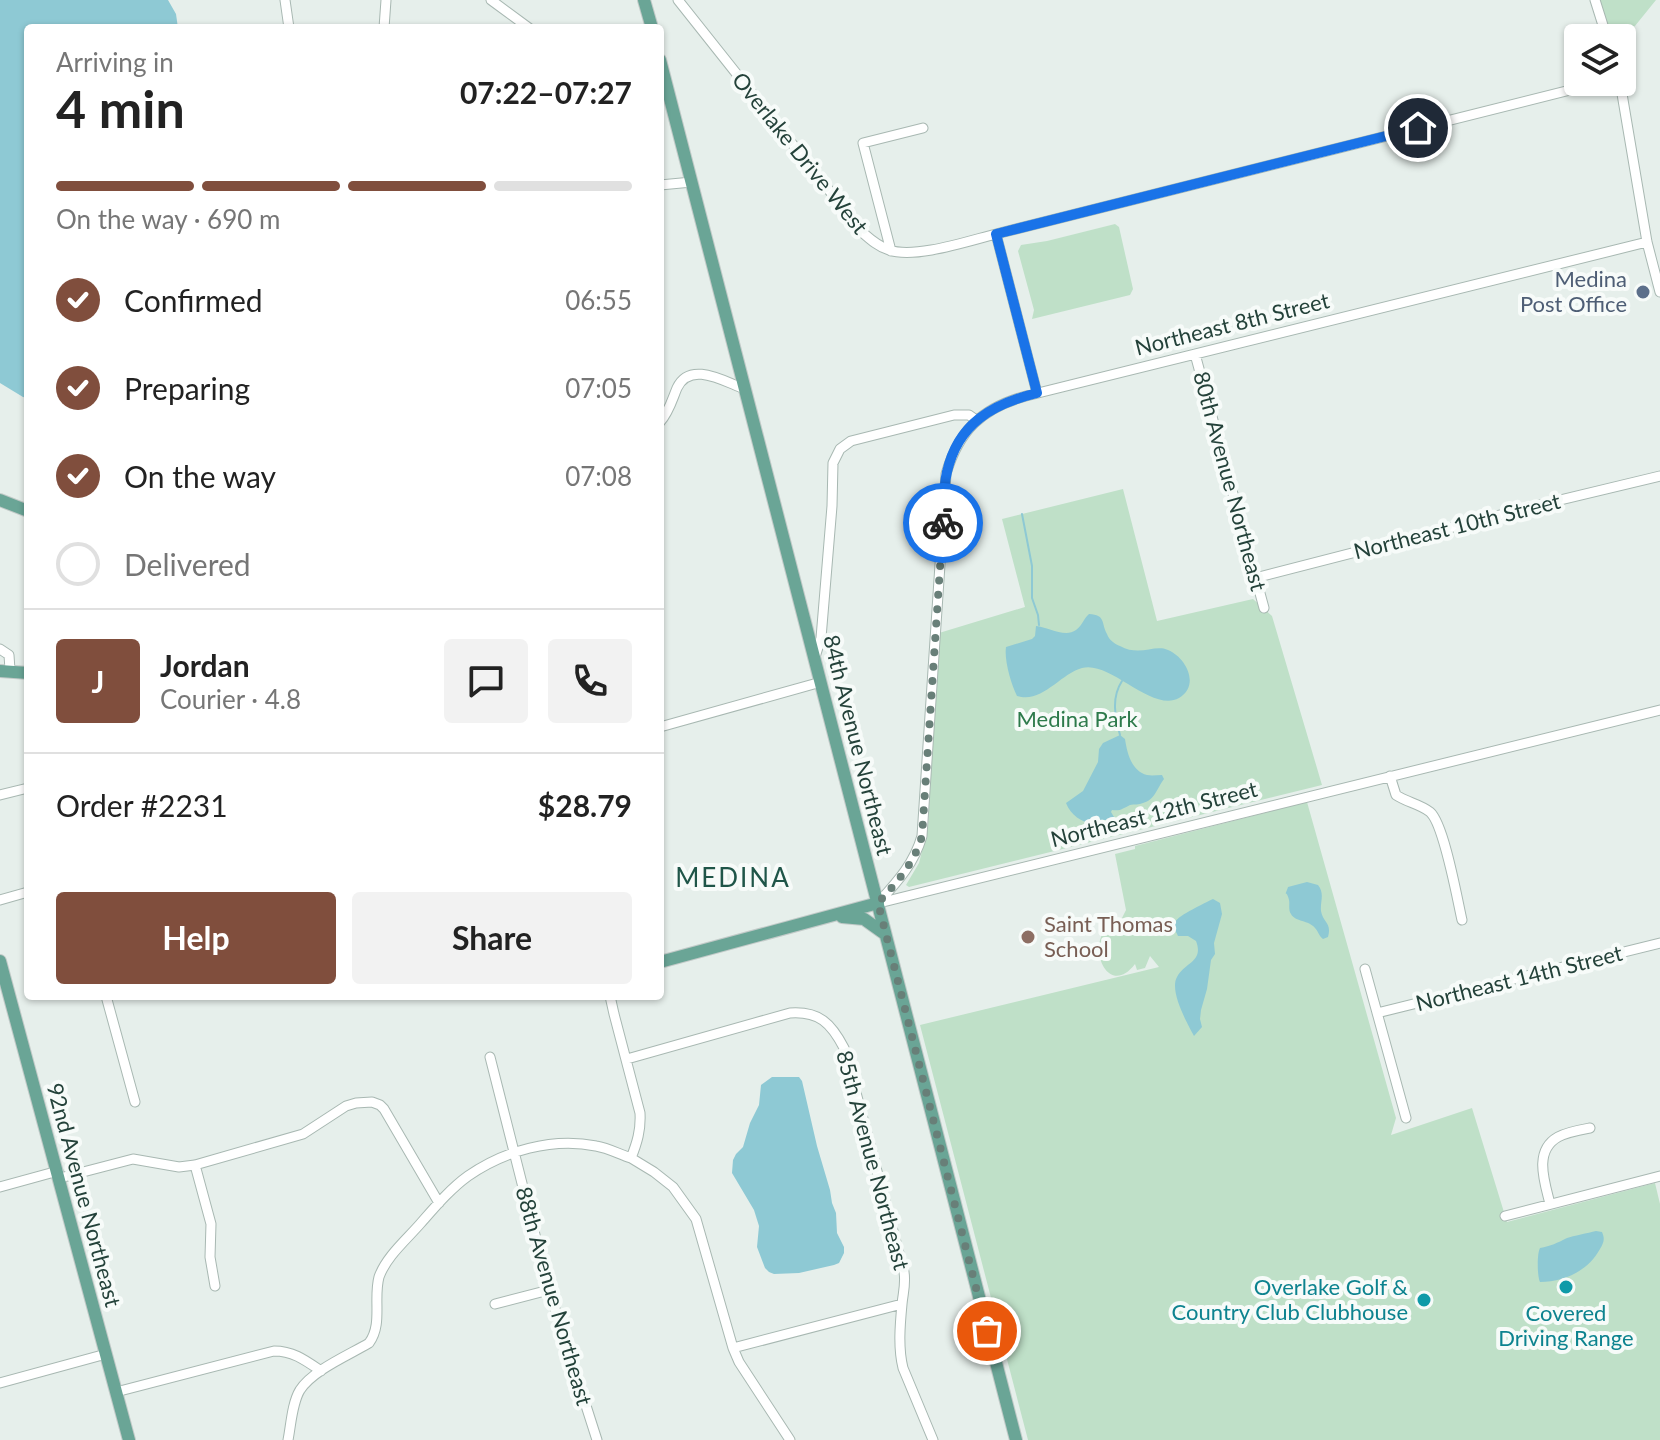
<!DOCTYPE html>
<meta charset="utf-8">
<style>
:root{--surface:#fff;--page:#f2f2f2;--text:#222;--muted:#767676;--line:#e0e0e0;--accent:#804e3d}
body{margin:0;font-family:Lato,sans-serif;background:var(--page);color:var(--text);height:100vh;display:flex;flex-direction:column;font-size:30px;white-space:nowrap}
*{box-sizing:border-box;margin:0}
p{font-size:26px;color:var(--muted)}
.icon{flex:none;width:44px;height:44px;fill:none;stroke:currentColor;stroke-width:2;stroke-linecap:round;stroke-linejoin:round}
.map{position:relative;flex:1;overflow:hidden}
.details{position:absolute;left:24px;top:24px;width:640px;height:976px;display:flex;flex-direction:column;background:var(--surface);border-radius:8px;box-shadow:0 2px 6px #0004}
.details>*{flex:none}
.buttons{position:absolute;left:1564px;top:24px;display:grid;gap:16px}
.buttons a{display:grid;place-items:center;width:72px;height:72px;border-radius:8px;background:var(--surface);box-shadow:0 2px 6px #0004;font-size:40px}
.pin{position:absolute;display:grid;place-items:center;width:68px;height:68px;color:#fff;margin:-34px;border:4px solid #fff;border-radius:50%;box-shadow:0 2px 8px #0007}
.courier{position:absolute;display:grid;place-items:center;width:80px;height:80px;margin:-40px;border:6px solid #1a73e8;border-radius:50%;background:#fff;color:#222;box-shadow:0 2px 10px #0007}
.overview em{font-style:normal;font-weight:700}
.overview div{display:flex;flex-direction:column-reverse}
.overview{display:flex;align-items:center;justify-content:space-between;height:136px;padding:0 32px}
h1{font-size:52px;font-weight:700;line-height:60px}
.bar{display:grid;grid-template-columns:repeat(4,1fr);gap:12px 8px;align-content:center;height:96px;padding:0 32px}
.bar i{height:10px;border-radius:6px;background:var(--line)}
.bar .active{background:var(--accent)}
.bar p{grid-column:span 4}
.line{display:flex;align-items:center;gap:20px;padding:0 32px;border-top:2px solid var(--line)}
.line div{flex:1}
.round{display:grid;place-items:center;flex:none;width:84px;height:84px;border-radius:8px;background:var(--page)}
ol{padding:0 32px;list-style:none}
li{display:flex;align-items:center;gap:24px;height:88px}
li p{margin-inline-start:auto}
li .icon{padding:8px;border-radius:50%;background:var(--accent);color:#fff;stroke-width:4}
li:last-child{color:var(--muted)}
li i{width:44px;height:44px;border:4px solid var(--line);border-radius:50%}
.button{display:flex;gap:16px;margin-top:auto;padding:16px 32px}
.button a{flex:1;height:92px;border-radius:8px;background:var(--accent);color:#fff;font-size:32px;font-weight:700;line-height:92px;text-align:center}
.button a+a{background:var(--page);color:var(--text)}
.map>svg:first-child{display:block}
</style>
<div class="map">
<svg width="1660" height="1440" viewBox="0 0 1660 1440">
<rect width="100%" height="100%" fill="#e6efeb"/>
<!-- green -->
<path fill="#bfe0c8" d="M1592 0H1656L1622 42V38H1604Z
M1115 224 1119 227 1133 289 1130 295 1032 319 1034 310 1018 251 1021 245 1047 241Z
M1123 489 1157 621 1253 599 1272 616 1322 785 909 887 906 885 919 863 928 828 939 633 1025 607 1002 519Z
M1307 802 1396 1118 1391 1135 1472 1108 1507 1222 1655 1183 1660 1204V1440H1028L920 1025 1159 967 1150 956 1145 968 1137 970 1135 964C1103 1006 1077 922 1127 920L1140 930 1139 923 1122 918 1126 910 1115 854 1135 849V846Z"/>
<!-- water -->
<path fill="#8ec9d4" d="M0 0H168L176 14 178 28H28V398L23 397 0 383Z
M1089 614C1106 615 1101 623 1107 634 1109 640 1115 644 1120 646 1140 657 1154 644 1168 650 1187 658 1200 686 1179 698 1152 713 1110 660 1082 668 1060 674 1042 704 1017 696 1011 684 1004 660 1006 647L1032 639 1035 636 1036 626C1048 627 1065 638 1076 630 1083 625 1083 619 1089 614Z
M1120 735 1125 739C1127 752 1131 771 1147 775 1152 776 1157 775 1162 775L1164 779C1157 788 1155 800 1143 803 1139 805 1134 804 1130 805 1122 809 1121 811 1112 810L1111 812 1114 817V820H1104L1094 825C1081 821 1071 816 1066 803L1083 791 1098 762 1099 749 1103 743Z
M1307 882 1318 885C1325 894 1320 901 1321 911 1323 923 1332 922 1328 937L1323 939C1319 936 1318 931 1315 928 1309 920 1295 922 1291 914 1288 910 1290 904 1289 900 1286 888 1284 899 1288 887Z
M1213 899 1220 903 1222 914 1214 943 1215 954 1211 960 1207 989 1201 1010 1200 1019 1202 1027 1194 1036C1187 1023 1169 991 1177 977 1185 962 1204 962 1196 941L1188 936H1178C1176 931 1172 928 1175 922 1179 915 1205 903 1213 899Z
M772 1077H799L802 1081 817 1146 830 1190 832 1203 836 1213 837 1233 844 1247V1253L839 1263 834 1265 799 1273 774 1274 769 1272 765 1268 757 1247 759 1226 754 1210 732 1173 733 1160 736 1154 743 1147 750 1123 759 1105 761 1085Z
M1596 1231 1602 1232C1605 1239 1604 1242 1600 1249 1588 1271 1564 1282 1540 1282 1537 1276 1537 1253 1540 1248 1551 1246 1557 1243 1567 1238 1573 1236 1588 1233 1596 1231Z"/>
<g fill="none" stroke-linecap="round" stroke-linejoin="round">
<!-- stream -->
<path stroke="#8ec9d4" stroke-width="2" d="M1022 514 1032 566V598L1038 615 1039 625
M1120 735C1115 716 1111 698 1122 681
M1114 820 1116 828"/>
<!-- minor casing -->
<g stroke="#a8b8b2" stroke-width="11">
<path id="minor" d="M285 0 289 28
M491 0 529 28
M678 0 863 233C871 240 879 247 889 250 915 259 968 241 996 234L1602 82
M1595 0 1607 38
M384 28 386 0
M1620 82 1647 242 1660 292
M660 185 692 182
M996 234 1037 393
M891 251 863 143 923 128
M1195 354 1264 608
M660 422C669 412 672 400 677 388 690 360 725 382 745 389
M1255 578 1535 506 1660 476
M0 649 9 655 10 670
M815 657 821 638 832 506 833 463 840 449 851 441 954 415H969L976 420
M660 727 821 682
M1390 776 1396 795C1406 802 1420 804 1430 812 1444 824 1457 898 1462 920
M0 795 28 788
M0 900 28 892
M878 903C897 882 914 864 922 836L946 474C959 430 982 408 1026 396L1647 242
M879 903 1660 710
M1365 969 1406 1118
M106 996 135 1102
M610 996 614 1014 640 1113C641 1130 637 1143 631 1158L654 1172 673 1187 696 1219 733 1348 739 1362 790 1440
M1377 1013 1660 943
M490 1057 549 1290 597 1440
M627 1059 790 1013C819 1011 831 1023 844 1048L904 1272C906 1284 903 1293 902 1304 900 1325 898 1348 903 1368L933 1440
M195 1165 211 1224 210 1257 215 1286
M60 1178 133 1159 179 1167 195 1165 303 1134 346 1106 356 1103 372 1102 380 1105 384 1109 439 1203
M0 1187 58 1171
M1550 1204C1545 1183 1533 1151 1558 1137 1567 1132 1579 1130 1590 1128
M1505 1216 1660 1176
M495 1304 549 1290
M733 1348 902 1304
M0 1383 106 1354
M116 1392 274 1351C293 1351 305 1360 321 1371
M288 1440C291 1425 292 1403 300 1390 313 1370 349 1355 369 1343 383 1324 373 1299 379 1277 386 1257 406 1240 420 1224 435 1207 450 1189 468 1176 504 1151 552 1137 596 1146 608 1148 619 1154 631 1158"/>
</g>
<!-- major casing -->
<g stroke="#c2cac8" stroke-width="14">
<path id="major" d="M644 0 652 28
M660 60 1016 1440
M0 500 28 511
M0 671 28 673
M842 917 864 919 885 934
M0 961 129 1440
M660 962 878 903"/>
</g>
<!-- minor -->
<use href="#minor" stroke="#fff" stroke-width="9"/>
<!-- major -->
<use href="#major" stroke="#6aa596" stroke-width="12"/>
</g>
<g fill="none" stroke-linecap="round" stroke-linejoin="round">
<!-- done -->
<path stroke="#687f78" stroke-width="8" stroke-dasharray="0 14.4" d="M943 523 922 836C914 864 897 882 878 903L987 1331"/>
<!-- route -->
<path stroke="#1a73e8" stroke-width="10" d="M943 523C944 506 943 488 947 472 958 423 993 404 1037 393L996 234 1418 128"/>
</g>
<!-- markers -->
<circle fill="#5c6f8a" stroke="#f7fbf9" stroke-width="3" cx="1643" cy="292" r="8"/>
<circle fill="#8d6e63" stroke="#f7fbf9" stroke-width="3" cx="1028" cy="937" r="8"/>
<g fill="#0f9aa8" stroke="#f7fbf9" stroke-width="3">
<circle cx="1566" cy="1287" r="8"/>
<circle cx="1424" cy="1300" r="8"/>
</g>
<g text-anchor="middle" stroke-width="8" stroke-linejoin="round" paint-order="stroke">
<!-- street labels -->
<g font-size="22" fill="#24423a" stroke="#f7fbf9">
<text transform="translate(800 153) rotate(51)" y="8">Overlake Drive West</text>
<text transform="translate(1232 324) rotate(-14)" y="8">Northeast 8th Street</text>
<text transform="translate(1230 481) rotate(75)" y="8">80th Avenue Northeast</text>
<text transform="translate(1457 526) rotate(-14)" y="8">Northeast 10th Street</text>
<text transform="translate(858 745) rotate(76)" y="8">84th Avenue Northeast</text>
<text transform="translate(1154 814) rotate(-14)" y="8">Northeast 12th Street</text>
<text transform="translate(1519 978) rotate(-14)" y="8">Northeast 14th Street</text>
<text transform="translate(873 1160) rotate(75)" y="8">85th Avenue Northeast</text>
<text transform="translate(84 1195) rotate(75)" y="8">92nd Avenue Northeast</text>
<text transform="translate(554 1296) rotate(74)" y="8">88th Avenue Northeast</text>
</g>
<!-- service labels -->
<g font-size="22" fill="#4e5e75" stroke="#f7fbf9" text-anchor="end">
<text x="1627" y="287">Medina<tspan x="1627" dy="25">Post Office</tspan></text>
</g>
<!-- park labels -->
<g font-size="22" fill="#2d7a4b" stroke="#f7fbf9">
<text x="1077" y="727">Medina Park</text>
</g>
<!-- education labels -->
<g font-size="22" fill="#785e54" stroke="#f7fbf9" text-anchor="start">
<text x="1044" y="932">Saint Thomas<tspan x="1044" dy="25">School</tspan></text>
</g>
<!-- culture labels -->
<g font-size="22" fill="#0d838f" stroke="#f7fbf9" text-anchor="end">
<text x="1408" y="1295">Overlake Golf &amp;<tspan x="1408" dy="25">Country Club Clubhouse</tspan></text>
<text x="1566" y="1321" text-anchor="middle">Covered<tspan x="1566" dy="25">Driving Range</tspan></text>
</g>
<!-- quarter labels -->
<g font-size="26" letter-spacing="2" fill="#1f5548" stroke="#f7fbf9">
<text x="733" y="887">MEDINA</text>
</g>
</g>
</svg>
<div class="buttons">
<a><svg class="icon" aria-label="layers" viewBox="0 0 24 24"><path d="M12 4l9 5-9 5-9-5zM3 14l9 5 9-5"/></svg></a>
</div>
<div class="pin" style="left:987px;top:1331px;background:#ea580c"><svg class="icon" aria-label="bag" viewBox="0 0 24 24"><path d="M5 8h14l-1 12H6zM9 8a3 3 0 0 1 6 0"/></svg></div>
<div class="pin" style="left:1418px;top:128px;background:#1f2937"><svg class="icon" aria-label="home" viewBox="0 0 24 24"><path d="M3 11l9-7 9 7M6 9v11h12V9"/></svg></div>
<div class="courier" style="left:943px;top:523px"><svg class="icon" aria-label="bike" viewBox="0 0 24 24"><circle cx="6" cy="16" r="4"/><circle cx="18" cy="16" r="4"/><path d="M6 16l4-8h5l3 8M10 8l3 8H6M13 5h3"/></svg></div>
<section class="details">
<div class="overview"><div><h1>4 min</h1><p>Arriving in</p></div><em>07:22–07:27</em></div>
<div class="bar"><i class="active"></i><i class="active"></i><i class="active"></i><i></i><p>On the way · 690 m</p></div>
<ol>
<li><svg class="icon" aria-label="check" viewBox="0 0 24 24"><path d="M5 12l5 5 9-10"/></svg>Confirmed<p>06:55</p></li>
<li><svg class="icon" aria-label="check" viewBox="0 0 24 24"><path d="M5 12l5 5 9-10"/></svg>Preparing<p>07:05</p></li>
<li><svg class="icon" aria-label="check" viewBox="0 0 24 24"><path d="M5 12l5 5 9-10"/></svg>On the way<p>07:08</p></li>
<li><i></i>Delivered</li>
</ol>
<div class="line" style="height:144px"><b class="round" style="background:var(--accent);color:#fff">J</b><div><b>Jordan</b><p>Courier · 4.8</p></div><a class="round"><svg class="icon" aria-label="chat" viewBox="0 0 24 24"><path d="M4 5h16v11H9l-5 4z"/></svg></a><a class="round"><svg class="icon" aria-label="phone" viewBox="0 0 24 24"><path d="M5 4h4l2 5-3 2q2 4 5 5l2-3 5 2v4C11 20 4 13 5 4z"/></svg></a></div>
<div class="line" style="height:104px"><div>Order #2231</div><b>$28.79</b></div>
<div class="button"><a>Help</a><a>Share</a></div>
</section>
</div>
